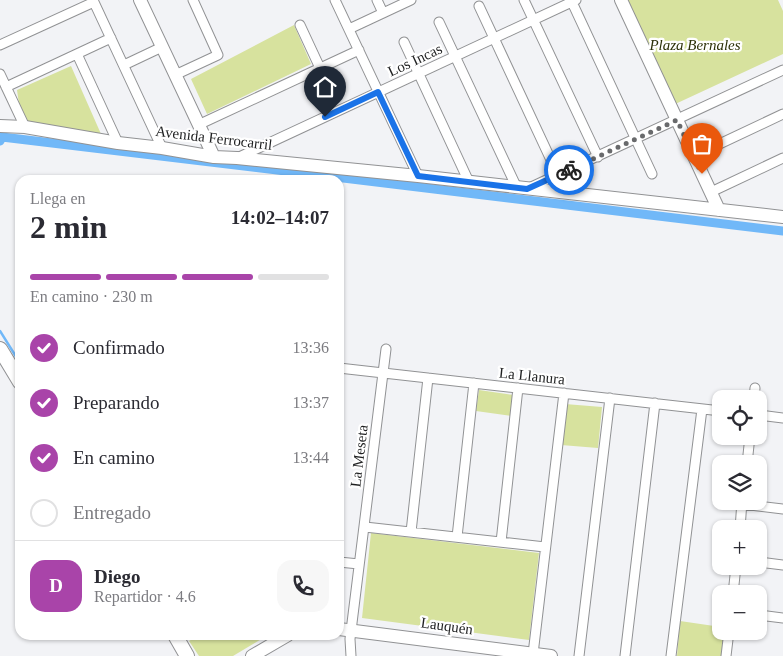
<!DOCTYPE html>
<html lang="es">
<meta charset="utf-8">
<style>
:root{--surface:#fff;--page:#f7f7f7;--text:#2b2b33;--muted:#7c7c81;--line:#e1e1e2;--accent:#a944a9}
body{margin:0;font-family:"Times New Roman",serif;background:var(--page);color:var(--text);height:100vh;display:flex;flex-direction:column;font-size:19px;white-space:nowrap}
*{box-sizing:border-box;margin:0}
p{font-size:16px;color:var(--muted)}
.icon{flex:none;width:28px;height:28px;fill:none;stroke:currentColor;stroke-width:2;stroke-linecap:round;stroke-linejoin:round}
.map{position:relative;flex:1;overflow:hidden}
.sheet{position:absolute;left:15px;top:175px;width:329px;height:465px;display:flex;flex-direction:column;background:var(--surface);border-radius:15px;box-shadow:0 1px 4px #0004}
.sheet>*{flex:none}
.controls{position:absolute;left:712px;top:390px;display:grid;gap:10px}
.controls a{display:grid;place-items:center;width:55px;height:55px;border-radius:10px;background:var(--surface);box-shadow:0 1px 4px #0004;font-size:25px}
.pin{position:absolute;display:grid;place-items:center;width:42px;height:42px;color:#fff;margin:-51px -21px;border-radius:50% 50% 50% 0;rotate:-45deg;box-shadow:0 0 5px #0007}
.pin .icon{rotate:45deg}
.courier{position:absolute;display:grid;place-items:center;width:50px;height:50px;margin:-25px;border:4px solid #1a73e8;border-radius:50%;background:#fff;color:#222;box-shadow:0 1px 6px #0007}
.overview em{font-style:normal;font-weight:800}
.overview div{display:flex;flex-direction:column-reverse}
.overview{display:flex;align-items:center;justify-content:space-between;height:85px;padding:0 15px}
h1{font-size:32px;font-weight:800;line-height:38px}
.bar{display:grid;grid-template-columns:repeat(4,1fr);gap:8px 5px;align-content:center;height:60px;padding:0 15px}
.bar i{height:6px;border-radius:4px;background:var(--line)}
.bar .selected{background:var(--accent)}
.bar p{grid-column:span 4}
.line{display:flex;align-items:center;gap:12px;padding:0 15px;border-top:1px solid var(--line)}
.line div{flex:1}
.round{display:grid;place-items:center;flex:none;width:52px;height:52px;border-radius:15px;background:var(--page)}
ol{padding:0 15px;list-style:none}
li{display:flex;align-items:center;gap:15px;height:55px}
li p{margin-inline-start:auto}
li .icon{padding:5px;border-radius:50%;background:var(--accent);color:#fff;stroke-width:4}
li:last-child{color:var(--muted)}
li i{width:28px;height:28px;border:2px solid var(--line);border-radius:50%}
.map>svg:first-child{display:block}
</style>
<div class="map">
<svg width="783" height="656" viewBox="0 0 783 656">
<rect width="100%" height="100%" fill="#f2f3f6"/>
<!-- green -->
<path fill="#d7e29e" d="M626 0H778L783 11V54L671 106Z
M294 25 311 64 207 114 191 79Z
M71 66 101 134 22 125 17 90Z
M479 390 514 395 512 416 476 411Z
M565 404 602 407 598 448 561 445Z
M371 533 539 553 529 640 362 618Z
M680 621 721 627V631H725L721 656H677Z
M195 635H265L263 638 233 656H199L189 641 196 637Z"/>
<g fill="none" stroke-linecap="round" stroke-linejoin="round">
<!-- stream -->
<path stroke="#71b8f8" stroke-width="2.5" d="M0 331 20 363"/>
<!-- canal -->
<path stroke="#71b8f8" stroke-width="9" d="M0 141 2 137 783 231"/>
<!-- street casing -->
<g stroke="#919294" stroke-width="11">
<path id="street" d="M93 0 162 148
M335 0 418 176
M377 0 383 13
M524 0 598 157
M571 0 652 174
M479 6 558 175
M439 22 517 188
M300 25 320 68
M349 29 411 0
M404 42 469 182
M0 45 94 2
M77 54 118 143
M124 65 162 47
M0 74 25 127
M175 75 218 55 193 0
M6 87 111 38
M198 125 359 50
M694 156 783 114
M237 158 576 0
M529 188 783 70
M711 192 783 158
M339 368 721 411
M754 399 755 388
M759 415 783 418
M747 464 750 436
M742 504 783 509
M365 527 545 547
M740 529 742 501
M411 532 428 378
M457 537 474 383
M501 542 518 388
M339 562 359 564
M759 562 783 565
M733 594 736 566
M759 615 783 618
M533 654 564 393
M351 656 350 639 386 349
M579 656 610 398
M625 656 655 403
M671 656 702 409
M726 656 729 631"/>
</g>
<!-- secondary casing -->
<g stroke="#919294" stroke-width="14">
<path id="secondary" d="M140 0 214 157
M621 0 719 210
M0 126 25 127 118 143 162 148 214 157 237 158 418 176 783 217
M339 629 551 656
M252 656 288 635"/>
</g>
<!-- primary casing -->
<g stroke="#919294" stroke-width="16">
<path id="primary" d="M0 349 20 382
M175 635 187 656"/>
</g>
<!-- street -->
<use href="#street" stroke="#fff" stroke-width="9"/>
<!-- secondary -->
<use href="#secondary" stroke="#fff" stroke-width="12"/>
<!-- primary -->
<use href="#primary" stroke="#fff" stroke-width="14"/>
</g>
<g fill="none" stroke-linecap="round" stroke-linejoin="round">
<!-- done -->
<path stroke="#696a6c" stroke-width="5" stroke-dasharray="0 9" d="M569 170 677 120 702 174"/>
<!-- route -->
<path stroke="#1a73e8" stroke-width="6" d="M325 117 378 92 418 176 527 189 569 170"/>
</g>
<g text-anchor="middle" stroke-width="4.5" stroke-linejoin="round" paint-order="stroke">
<!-- park labels -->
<g font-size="15" font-style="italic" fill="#2c3109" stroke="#fff">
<text x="695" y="50">Plaza Bernales</text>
</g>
<!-- street labels -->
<g font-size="15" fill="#1f2021" stroke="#fff">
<text transform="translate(415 60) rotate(-25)" y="5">Los Incas</text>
<text transform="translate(214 138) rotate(7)" y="5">Avenida Ferrocarril</text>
<text transform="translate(532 376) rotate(6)" y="5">La Llanura</text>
<text transform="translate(359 456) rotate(-83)" y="5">La Meseta</text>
<text transform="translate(447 626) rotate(8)" y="5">Lauquén</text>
</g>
</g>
</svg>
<div class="controls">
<a><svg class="icon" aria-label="locate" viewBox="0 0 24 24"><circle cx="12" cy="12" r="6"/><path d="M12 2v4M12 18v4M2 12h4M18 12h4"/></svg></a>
<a><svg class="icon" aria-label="layers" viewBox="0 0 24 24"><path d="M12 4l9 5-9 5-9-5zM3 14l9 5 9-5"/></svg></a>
<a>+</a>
<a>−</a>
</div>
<div class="pin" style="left:702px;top:174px;background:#ea580c"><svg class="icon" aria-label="bag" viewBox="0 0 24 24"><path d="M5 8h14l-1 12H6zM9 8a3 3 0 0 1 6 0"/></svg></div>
<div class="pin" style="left:325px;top:117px;background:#1f2937"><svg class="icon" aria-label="home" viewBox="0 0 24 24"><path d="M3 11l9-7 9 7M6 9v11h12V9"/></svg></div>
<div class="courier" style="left:569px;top:170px"><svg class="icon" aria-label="bike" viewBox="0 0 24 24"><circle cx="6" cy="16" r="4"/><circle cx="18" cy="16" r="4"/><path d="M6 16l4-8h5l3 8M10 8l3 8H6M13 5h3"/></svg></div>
<section class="sheet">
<div class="overview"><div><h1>2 min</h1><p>Llega en</p></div><em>14:02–14:07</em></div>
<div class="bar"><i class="selected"></i><i class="selected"></i><i class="selected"></i><i></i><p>En camino · 230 m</p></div>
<ol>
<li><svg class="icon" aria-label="check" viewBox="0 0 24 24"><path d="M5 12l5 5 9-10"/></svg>Confirmado<p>13:36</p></li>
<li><svg class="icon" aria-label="check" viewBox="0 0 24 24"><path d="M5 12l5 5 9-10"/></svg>Preparando<p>13:37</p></li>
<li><svg class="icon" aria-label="check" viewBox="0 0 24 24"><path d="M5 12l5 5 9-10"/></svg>En camino<p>13:44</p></li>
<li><i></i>Entregado</li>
</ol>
<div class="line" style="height:90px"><b class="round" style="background:var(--accent);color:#fff">D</b><div><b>Diego</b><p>Repartidor · 4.6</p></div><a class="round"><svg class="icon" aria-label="phone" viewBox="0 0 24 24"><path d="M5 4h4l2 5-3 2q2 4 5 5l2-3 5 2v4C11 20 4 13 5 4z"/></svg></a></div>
</section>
</div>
